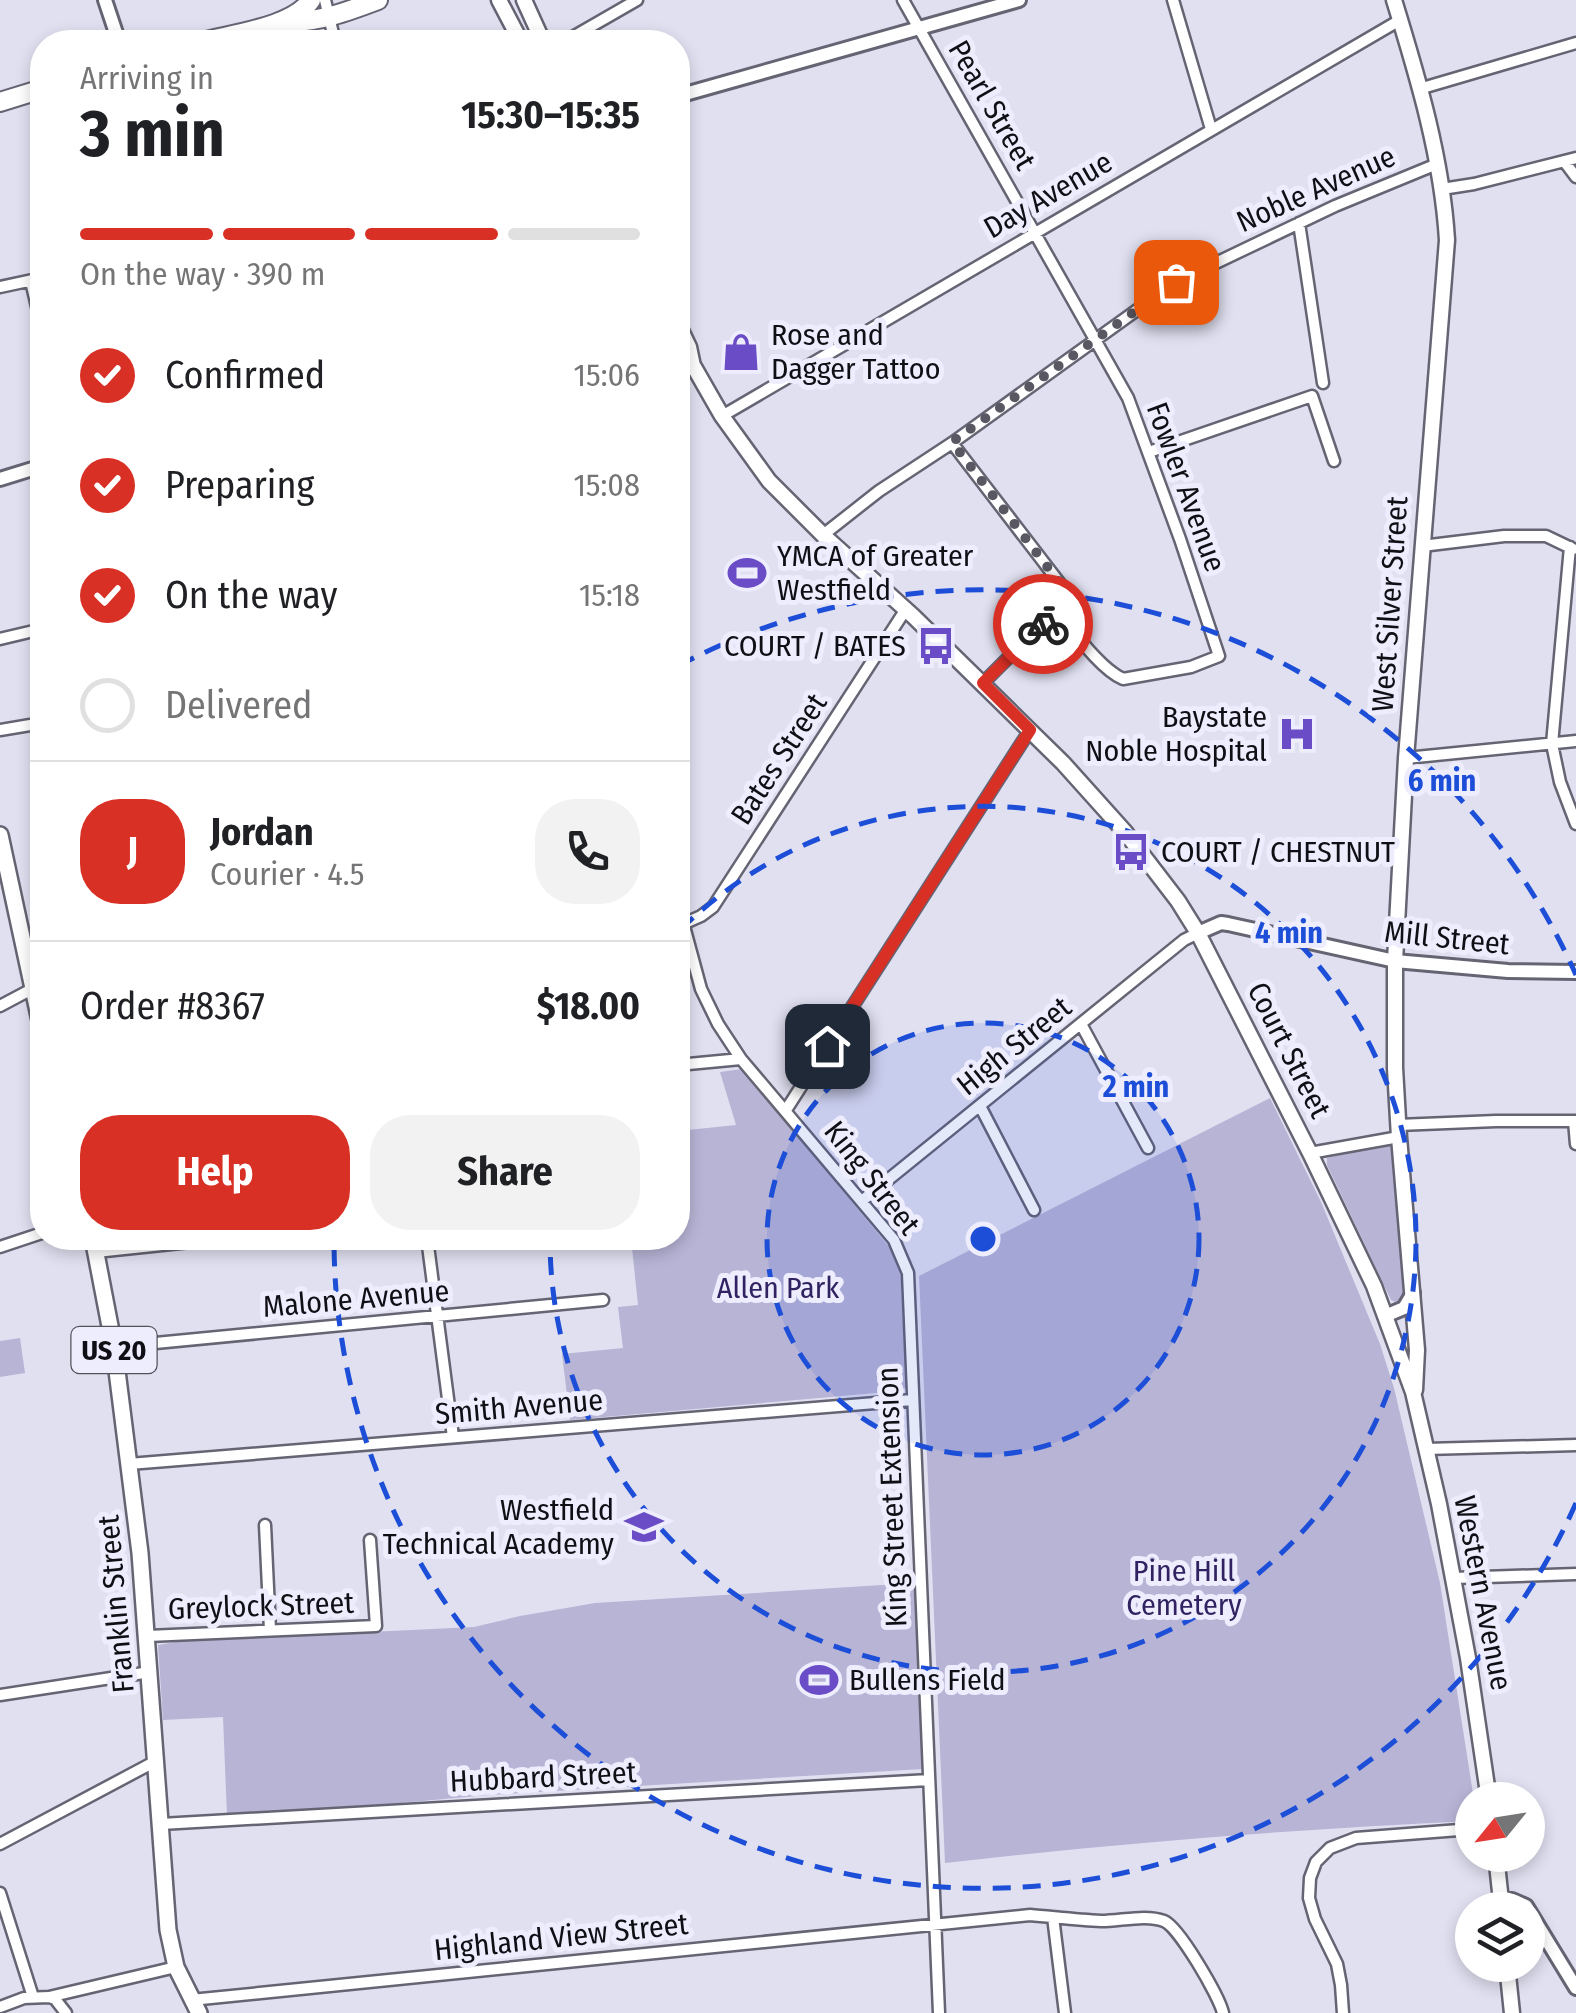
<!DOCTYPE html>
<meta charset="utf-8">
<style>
:root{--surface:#fff;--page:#f2f2f2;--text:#202124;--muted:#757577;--line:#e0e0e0;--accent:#d93025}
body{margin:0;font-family:"Fira Sans Condensed",sans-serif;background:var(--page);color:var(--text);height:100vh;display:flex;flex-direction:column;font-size:38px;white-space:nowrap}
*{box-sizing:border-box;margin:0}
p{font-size:32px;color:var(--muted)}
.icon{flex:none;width:55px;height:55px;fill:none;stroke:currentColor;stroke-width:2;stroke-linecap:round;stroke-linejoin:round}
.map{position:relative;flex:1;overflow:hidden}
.panel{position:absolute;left:30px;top:30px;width:660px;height:1220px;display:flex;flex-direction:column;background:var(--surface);border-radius:40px;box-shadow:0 5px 15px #0003}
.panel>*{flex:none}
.needle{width:65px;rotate:240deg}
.fabs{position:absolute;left:1455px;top:1782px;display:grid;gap:20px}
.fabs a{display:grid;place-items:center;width:90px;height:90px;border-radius:50%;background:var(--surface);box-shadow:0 5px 15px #0003;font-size:50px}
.pin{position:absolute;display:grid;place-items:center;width:85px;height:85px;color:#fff;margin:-42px;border-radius:20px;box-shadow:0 5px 15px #0006}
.courier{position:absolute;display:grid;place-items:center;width:100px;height:100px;margin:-50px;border:8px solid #d93025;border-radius:50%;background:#fff;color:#222;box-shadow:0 2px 12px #0007}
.head em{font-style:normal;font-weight:700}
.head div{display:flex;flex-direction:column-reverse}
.head{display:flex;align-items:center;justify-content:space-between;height:170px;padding:0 50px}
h1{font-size:65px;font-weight:700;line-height:75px}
.bar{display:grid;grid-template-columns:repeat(4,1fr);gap:15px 10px;align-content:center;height:120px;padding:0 50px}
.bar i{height:12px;border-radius:8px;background:var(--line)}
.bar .selected{background:var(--accent)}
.bar p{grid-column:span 4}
.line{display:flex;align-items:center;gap:25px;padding:0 50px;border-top:2px solid var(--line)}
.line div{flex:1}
.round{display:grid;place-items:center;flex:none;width:105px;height:105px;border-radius:40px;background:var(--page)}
ol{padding:0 50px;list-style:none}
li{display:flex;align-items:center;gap:30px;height:110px}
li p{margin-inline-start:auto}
li .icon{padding:10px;border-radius:50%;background:var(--accent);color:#fff;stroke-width:4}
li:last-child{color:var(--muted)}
li i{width:55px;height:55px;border:5px solid var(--line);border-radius:50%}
.cta{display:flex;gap:20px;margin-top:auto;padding:20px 50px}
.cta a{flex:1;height:115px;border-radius:40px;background:var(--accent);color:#fff;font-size:40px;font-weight:700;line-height:115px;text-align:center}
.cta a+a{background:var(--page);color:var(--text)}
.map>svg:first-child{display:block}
</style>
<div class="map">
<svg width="1576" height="2013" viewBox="0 0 1576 2013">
<rect width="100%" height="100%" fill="#e1e0f1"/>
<!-- green -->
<path fill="#b7b4d6" d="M742 1069 900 1260 906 1388 899 1391 570 1420 562 1354 623 1348 618 1307 638 1305 631 1238H678V1131L736 1125 720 1072Z
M1270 1098 1321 1202 1380 1344 1394 1388 1440 1583 1474 1800 1472 1821C1297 1829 1120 1843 945 1863L919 1276Z
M1390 1144 1394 1146 1406 1288 1405 1298 1395 1302 1391 1300 1327 1165V1158Z
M20 1338 25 1373 0 1377V1341Z
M914 1583 923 1769 488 1795 280 1814 227 1816 223 1717 163 1720 158 1645 181 1641 474 1627 520 1616 595 1603Z"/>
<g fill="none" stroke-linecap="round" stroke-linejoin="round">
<!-- minor casing -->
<g stroke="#656473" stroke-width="15">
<path id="minor" d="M325 0 335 42
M903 0 1128 398 1180 539 1219 656 1191 667 1123 679C1099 668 1074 631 1057 611
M1173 0 1211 129
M564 42 637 0
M1419 89 1576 43
M1564 161 1576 177
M1442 189 1474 184 1576 158
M1299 223 1323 383
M31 281 42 328
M0 287 42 278
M722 416 1400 20
M952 443 1065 590V601L983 683
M1149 452 1312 396 1334 461
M823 535 879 491 952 443 1176 282 1335 206 1437 164
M1422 546 1504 536H1546L1573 549
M1570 547 1552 744 1560 782 1576 824
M0 639 42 629
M0 730 42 723
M1406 758 1576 741
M678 904 701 989 718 1024 741 1059 894 1240 908 1273 939 2013
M683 924 701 916 713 907 906 609
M0 1006 32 989
M1081 1024 1148 1148
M678 1065 741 1059
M980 1106 1034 1210
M786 1110 1030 730
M1574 1121 1576 1144
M1398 1125 1496 1121H1576
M1310 1153 1399 1137
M863 1200 1184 940 1198 933
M427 1238 453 1437
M0 1247 42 1233
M96 1252 228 1238
M114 1347 603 1300
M1426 1449 1576 1445
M129 1464 912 1400
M265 1525 270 1630
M1453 1578 1576 1574
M148 1636 376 1626 370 1540
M0 1695 150 1672
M161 1824 929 1780
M0 1844 156 1761
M0 1893 33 1997
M1053 1917 1065 2013
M49 1997 55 1999 66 2013
M191 2000 1030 1915C1054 1917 1078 1920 1101 1921 1121 1921 1146 1914 1164 1921 1179 1927 1219 1996 1223 2013
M0 2007 24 1998 49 1997 176 1967
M1343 2013 1341 1985 1337 1964 1315 1919 1309 1898 1310 1878 1316 1862 1330 1848 1356 1838 1472 1829"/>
</g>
<!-- tertiary casing -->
<g stroke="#656473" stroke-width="18">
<path id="tertiary" d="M105 0 119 42
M678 96 1019 0
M0 479 42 466
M1198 933 1221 923 1228 924 1395 961 1508 971 1576 972
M1385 1316 1404 1308 1413 1293
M1501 1900H1512L1526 1906 1576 1988"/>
</g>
<!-- secondary casing -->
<g stroke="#656473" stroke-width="19">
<path id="secondary" d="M499 0 521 42
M524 0 543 42
M1394 0C1418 78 1442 158 1447 240L1406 758 1395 961V1068L1399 1137 1417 1350 1415 1390
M678 324 689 347 693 366
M678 350 694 367 722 416 769 481 823 535 913 616 1063 763 1125 832 1178 901 1198 933 1310 1153 1374 1286 1413 1392 1439 1504 1468 1658 1489 1800
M1496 1855 1502 1910
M1507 1965 1512 2013"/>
</g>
<!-- primary casing -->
<g stroke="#656473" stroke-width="20">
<path id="primary" d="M0 835 42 1030
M93 1238 114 1347 140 1553 168 1930 176 1967 199 2013"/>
</g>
<!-- trunk casing -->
<g stroke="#656473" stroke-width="22">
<path id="trunk" d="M286 22C317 23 349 11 378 0
M202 42C232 34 293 27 311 0
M0 102 42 89"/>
</g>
<!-- minor -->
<use href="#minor" stroke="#fff" stroke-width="10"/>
<!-- tertiary -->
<use href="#tertiary" stroke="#fff" stroke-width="12"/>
<!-- secondary -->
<use href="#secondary" stroke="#fff" stroke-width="14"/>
<!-- primary -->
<use href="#primary" stroke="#fff" stroke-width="15"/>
<!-- trunk -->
<use href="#trunk" stroke="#fff" stroke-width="18"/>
</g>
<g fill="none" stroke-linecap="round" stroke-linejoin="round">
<!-- done -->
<path stroke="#595862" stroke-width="10" stroke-dasharray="0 18" d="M1043 624 1065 601V590L952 442 1176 282"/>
<!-- route -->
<path stroke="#d93025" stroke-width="12" d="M827 1046 1030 730 983 683 1043 624"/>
</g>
<!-- distance rings -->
<circle cx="983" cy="1239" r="216" fill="#1d4ed8" fill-opacity=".12"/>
<g fill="none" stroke="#1d4ed8" stroke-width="5" stroke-dasharray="18 12">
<circle cx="983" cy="1239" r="216"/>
<path d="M680 930A433 433 0 1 1 550 1239"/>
<path d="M1576 1503A649 649 0 0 1 334 1239M678 666A649 649 0 0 1 1576 975"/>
</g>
<!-- icons -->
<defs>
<g id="shop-bare" transform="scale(3)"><path d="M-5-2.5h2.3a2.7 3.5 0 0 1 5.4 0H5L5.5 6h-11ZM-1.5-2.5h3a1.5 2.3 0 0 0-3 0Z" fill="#6a4dc6" stroke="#eeedfe" stroke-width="2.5" paint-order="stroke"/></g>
<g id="stadium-bare" transform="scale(3)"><path d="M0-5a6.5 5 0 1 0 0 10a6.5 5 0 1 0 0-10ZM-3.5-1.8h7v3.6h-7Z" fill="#6a4dc6" stroke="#eeedfe" stroke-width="2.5" paint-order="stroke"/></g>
<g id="bus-bare" transform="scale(3)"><path d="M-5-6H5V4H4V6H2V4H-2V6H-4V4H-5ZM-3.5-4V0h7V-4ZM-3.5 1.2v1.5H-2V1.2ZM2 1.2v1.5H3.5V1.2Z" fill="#6a4dc6" stroke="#eeedfe" stroke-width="2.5" paint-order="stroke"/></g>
<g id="hospital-bare" transform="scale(3)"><path d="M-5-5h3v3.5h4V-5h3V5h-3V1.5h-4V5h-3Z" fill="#6a4dc6" stroke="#eeedfe" stroke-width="2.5" paint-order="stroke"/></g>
<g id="school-bare" transform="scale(3)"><path d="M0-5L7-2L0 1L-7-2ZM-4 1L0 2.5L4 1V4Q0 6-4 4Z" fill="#6a4dc6" stroke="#eeedfe" stroke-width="2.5" paint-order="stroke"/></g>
</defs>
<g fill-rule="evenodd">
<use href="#shop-bare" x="741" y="352"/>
<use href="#stadium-bare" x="747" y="573"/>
<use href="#bus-bare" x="936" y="646"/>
<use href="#hospital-bare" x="1297" y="734"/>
<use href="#bus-bare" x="1131" y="852"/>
<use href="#school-bare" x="644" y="1527"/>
<use href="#stadium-bare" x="819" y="1680"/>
</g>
<g text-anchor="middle" stroke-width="10" stroke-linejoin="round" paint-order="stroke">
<!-- shield labels -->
<rect fill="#eeedfe" stroke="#53525b" stroke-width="2.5" x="71.5" y="1327" width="85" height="46" rx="8"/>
<g font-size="28" font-weight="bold" fill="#100f15">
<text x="114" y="1360">US 20</text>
</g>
<!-- street labels -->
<g font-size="30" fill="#100f15" stroke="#eeedfe">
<text transform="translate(992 105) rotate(60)" y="10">Pearl Street</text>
<text transform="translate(1316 189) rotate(-24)" y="10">Noble Avenue</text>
<text transform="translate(1048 195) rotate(-30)" y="10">Day Avenue</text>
<text transform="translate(1186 487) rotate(70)" y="10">Fowler Avenue</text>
<text transform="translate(1390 604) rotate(-86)" y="10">West Silver Street</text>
<text transform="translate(779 759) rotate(-57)" y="10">Bates Street</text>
<text transform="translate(1447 938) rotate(6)" y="10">Mill Street</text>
<text transform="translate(1014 1046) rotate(-39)" y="10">High Street</text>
<text transform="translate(1289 1050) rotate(63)" y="10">Court Street</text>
<text transform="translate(872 1178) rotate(52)" y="10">King Street</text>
<text transform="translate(356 1299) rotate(-5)" y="10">Malone Avenue</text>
<text transform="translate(519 1407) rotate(-5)" y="10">Smith Avenue</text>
<text transform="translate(892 1497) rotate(-92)" y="10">King Street Extension</text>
<text transform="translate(1483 1593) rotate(79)" y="10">Western Avenue</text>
<text transform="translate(116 1604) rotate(-95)" y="10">Franklin Street</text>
<text transform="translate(261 1606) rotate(-2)" y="10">Greylock Street</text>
<text transform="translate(543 1777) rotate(-3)" y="10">Hubbard Street</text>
<text transform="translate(561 1937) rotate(-6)" y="10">Highland View Street</text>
</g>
<!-- poi labels -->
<g font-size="30" fill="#100f15" stroke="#eeedfe" text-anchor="start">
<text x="771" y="345">Rose and<tspan x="771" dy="34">Dagger Tattoo</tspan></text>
<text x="777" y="566">YMCA of Greater<tspan x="777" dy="34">Westfield</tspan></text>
<text x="906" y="656" text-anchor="end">COURT / BATES</text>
<text x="1267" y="727" text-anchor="end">Baystate<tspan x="1267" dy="34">Noble Hospital</tspan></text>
<text x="1161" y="862">COURT / CHESTNUT</text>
<text x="614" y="1520" text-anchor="end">Westfield<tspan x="614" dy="34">Technical Academy</tspan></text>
<text x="849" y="1690">Bullens Field</text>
</g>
<!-- park labels -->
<g font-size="30" fill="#312361" stroke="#eeedfe">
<text x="778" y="1298">Allen Park</text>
<text x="1184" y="1581">Pine Hill<tspan x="1184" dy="34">Cemetery</tspan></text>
</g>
</g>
<circle cx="983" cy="1239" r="15" fill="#1d4ed8" stroke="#eeedfe" stroke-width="5"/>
<g font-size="30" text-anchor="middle" font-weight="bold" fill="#1d4ed8" stroke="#eeedfe" stroke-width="10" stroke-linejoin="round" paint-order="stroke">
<text x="1442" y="791">6 min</text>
<text x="1289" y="943">4 min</text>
<text x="1136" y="1097">2 min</text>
</g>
</svg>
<div class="fabs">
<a><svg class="needle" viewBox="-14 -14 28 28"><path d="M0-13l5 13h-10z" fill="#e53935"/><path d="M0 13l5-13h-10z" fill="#757577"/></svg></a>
<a><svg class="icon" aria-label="layers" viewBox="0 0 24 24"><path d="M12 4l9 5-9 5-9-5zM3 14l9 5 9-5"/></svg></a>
</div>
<div class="pin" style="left:1176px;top:282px;background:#ea580c"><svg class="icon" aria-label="bag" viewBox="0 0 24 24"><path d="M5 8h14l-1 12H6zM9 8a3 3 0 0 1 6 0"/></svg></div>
<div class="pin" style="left:827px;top:1046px;background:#1f2937"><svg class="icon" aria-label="home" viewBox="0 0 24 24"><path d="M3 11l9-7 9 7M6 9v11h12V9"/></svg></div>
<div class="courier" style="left:1043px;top:624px"><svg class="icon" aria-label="bike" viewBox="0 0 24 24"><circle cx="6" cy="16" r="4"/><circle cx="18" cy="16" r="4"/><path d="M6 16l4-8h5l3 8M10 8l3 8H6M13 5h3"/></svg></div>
<section class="panel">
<div class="head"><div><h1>3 min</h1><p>Arriving in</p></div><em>15:30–15:35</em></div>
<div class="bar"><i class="selected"></i><i class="selected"></i><i class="selected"></i><i></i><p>On the way · 390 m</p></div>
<ol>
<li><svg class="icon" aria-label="check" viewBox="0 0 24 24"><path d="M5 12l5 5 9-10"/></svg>Confirmed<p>15:06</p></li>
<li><svg class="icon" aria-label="check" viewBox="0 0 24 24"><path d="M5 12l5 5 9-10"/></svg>Preparing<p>15:08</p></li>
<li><svg class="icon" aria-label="check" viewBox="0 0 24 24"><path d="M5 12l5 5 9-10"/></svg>On the way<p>15:18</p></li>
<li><i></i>Delivered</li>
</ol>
<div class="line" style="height:180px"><b class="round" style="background:var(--accent);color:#fff">J</b><div><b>Jordan</b><p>Courier · 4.5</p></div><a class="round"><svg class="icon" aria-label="phone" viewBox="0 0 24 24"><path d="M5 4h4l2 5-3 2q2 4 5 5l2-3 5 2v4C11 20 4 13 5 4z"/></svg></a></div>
<div class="line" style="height:130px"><div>Order #8367</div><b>$18.00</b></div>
<div class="cta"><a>Help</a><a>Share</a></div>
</section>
</div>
